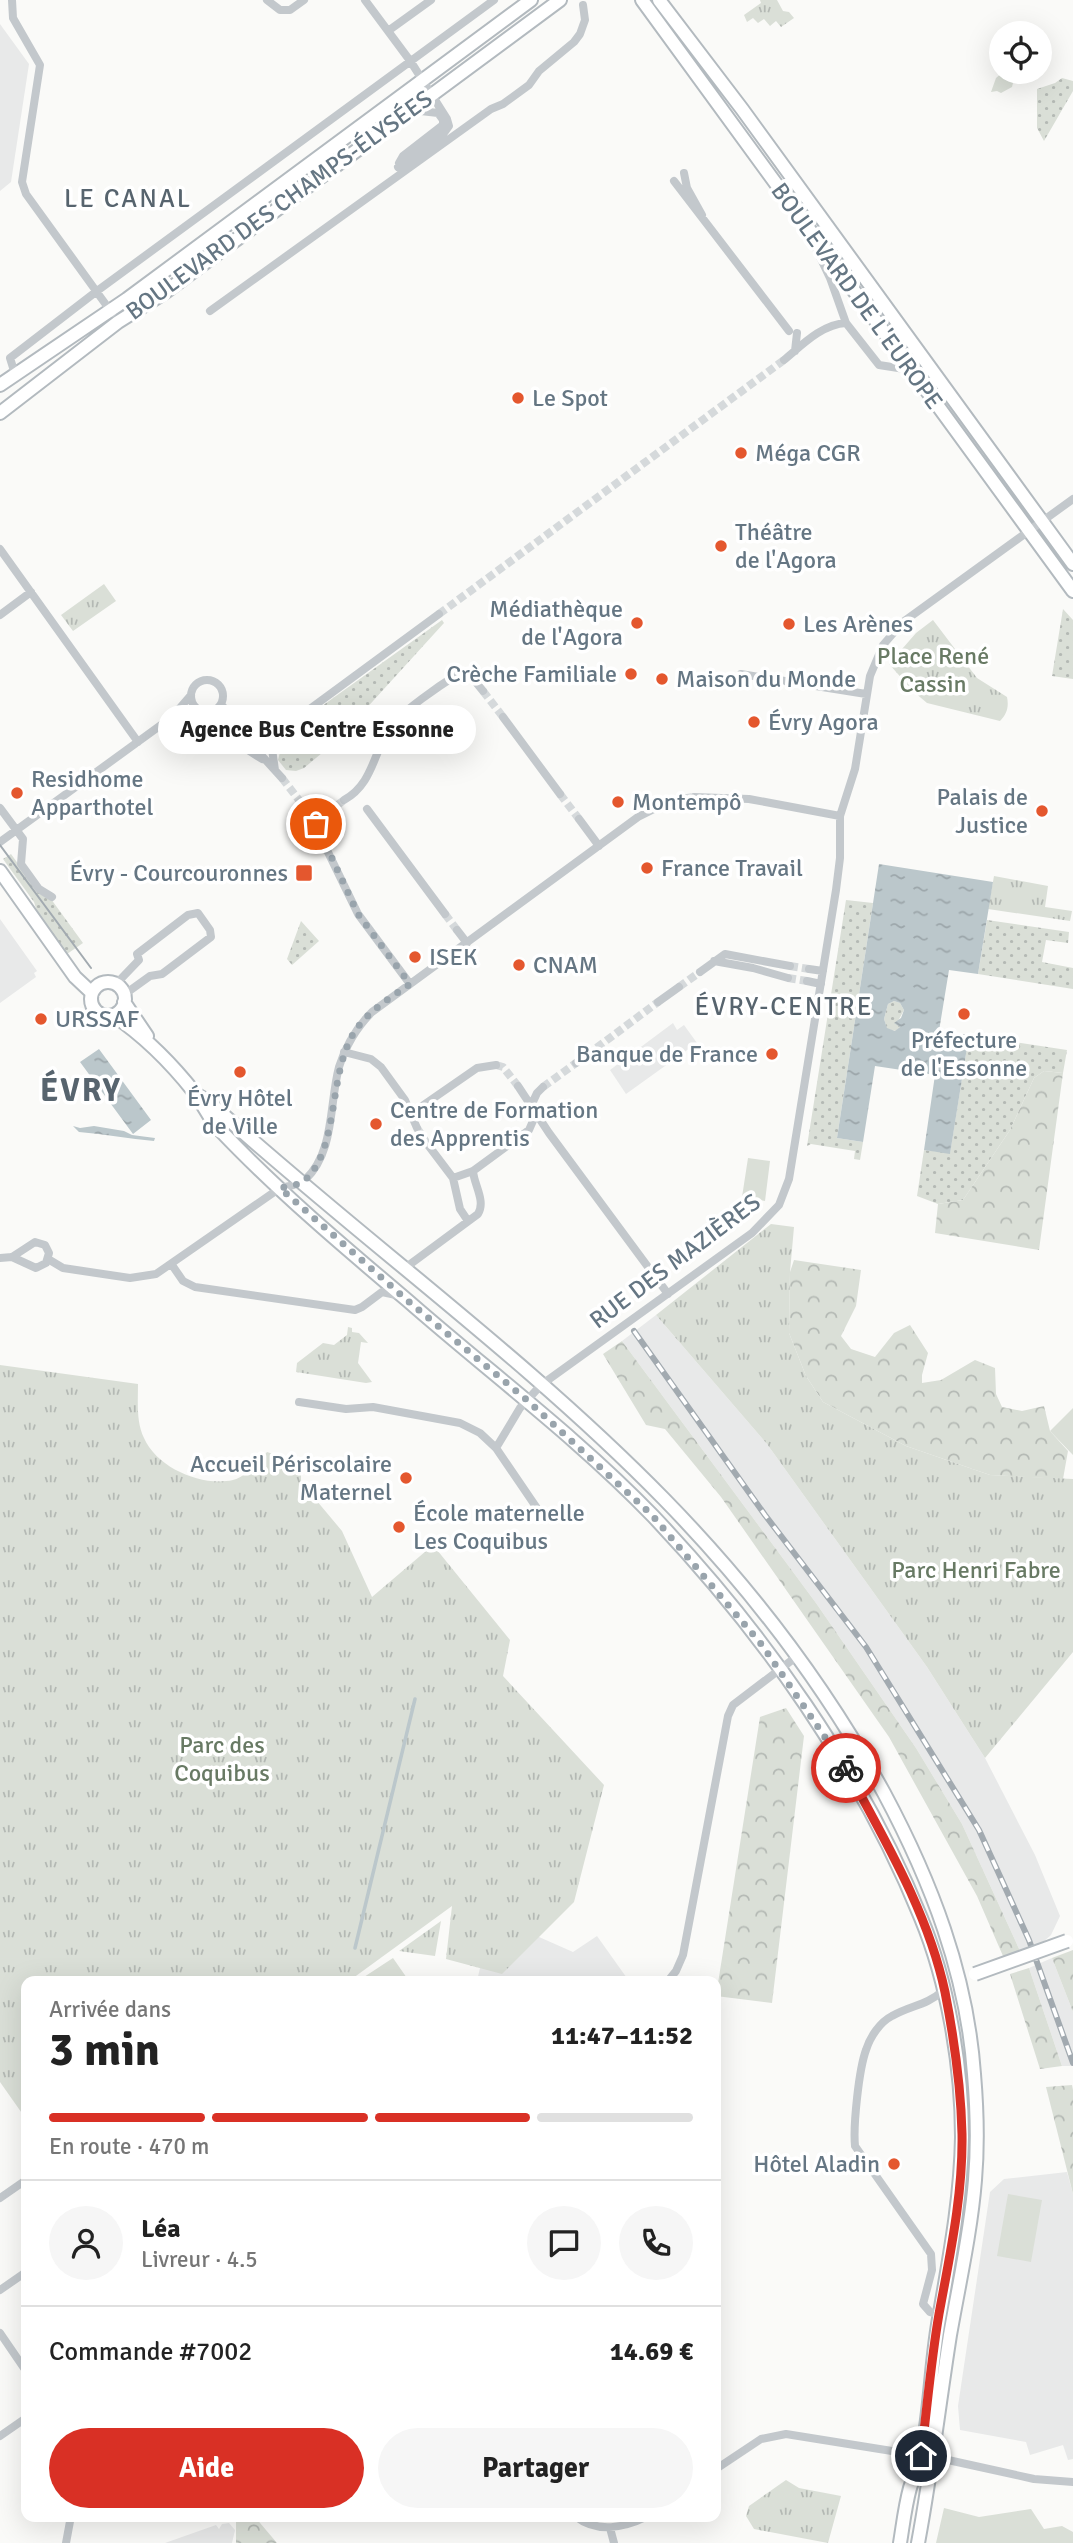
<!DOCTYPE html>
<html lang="fr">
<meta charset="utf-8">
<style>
:root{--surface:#fff;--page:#f6f6f6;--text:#222;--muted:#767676;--line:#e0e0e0;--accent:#d93025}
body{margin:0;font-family:Signika,sans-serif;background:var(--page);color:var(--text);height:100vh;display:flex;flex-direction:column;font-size:26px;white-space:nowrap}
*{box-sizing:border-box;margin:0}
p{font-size:23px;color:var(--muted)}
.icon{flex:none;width:38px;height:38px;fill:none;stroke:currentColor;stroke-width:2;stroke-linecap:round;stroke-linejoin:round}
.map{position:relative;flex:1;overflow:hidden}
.details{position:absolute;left:21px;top:1976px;width:700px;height:546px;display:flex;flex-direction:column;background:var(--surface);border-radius:14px;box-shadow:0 7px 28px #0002}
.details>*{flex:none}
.buttons{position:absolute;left:989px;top:21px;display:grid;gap:14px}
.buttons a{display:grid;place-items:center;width:63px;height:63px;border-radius:50%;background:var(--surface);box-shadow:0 7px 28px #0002;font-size:35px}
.pin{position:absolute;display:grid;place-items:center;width:60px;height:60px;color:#fff;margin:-30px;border:4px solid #fff;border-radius:50%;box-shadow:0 2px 7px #0007}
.courier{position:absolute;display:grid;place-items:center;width:70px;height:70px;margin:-35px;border:5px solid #d93025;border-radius:50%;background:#fff;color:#222;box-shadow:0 2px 9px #0007}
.bubble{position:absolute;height:49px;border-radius:24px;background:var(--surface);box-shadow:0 7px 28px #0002;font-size:23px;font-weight:800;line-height:49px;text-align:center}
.headline em{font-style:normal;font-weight:800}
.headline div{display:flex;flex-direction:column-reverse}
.headline{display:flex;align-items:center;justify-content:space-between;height:119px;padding:0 28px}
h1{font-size:46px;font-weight:800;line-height:52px}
.bar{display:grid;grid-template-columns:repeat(4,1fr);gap:10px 7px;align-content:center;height:84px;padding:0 28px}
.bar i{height:9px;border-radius:5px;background:var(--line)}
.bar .current{background:var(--accent)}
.bar p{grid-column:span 4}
.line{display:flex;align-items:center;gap:18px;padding:0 28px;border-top:2px solid var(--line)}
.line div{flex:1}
.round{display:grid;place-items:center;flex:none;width:74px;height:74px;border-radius:37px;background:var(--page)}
.action{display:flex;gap:14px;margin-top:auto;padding:14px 28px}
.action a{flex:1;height:80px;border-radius:42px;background:var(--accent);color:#fff;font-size:28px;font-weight:800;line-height:80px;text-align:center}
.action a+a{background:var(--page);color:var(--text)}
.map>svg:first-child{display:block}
</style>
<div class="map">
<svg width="1073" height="2543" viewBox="0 0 1073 2543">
<defs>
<pattern id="grass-dots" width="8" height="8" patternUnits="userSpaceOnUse" patternTransform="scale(1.75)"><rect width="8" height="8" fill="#dadfd7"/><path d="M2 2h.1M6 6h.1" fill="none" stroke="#b4b9b4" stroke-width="1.8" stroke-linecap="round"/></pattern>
<pattern id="forest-crowns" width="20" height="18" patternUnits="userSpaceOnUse" patternTransform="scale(1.75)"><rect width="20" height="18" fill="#dadfd7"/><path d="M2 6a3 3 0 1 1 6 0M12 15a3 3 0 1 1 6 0" fill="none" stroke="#b4b9b4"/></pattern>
<pattern id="park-tufts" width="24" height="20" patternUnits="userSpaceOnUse" patternTransform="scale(1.75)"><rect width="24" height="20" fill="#dadfd7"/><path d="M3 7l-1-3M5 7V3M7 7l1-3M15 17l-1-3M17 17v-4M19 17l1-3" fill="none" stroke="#b4b9b4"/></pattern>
<pattern id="water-ripples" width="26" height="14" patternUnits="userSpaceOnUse" patternTransform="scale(1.75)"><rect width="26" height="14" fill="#bbc7cb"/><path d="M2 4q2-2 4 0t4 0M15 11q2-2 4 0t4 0" fill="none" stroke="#9ca6aa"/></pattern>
</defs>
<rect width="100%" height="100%" fill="#fafaf8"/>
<!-- built -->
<path fill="#e8e9e9" d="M0 24 29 64 11 182 0 191Z
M0 919 37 971 34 973 36 977 0 1003Z
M673 1023 677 1030 684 1025 697 1043 626 1094 610 1070Z
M656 1315 767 1444 927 1667 985 1758 1035 1855 1060 1916 1051 1935 1042 1943 1020 1951 962 1824 916 1748 816 1603 622 1341Z
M530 1933 573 1952 597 1936 629 1981H477L487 1937Z
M1052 1958 1073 2012V2066H1062L1029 1968Z
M1067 2172 1073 2194V2459L1068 2460 1063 2445 1030 2455 1026 2442 960 2430 958 2406 990 2192 1004 2179Z
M229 2523 235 2530 232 2543H165L216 2525 219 2529 222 2524Z"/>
<!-- grass -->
<path fill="url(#grass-dots)" d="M1062 78 1073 81V91L1044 141 1037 128V89L1055 83Z
M1063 609 1073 620V679L1052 676Z
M442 620 444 623 363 712 341 721 322 753 304 768 296 771 286 770 278 760C282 740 293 730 308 716Z
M11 854 40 894 51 899 83 943 67 954 39 917 34 902 3 859Z
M846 900 873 903 837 1138 863 1142 860 1160 854 1159 855 1151 811 1144 807 1146Z
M987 920 1069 932 1068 943 1046 940 1042 962 1073 968V989L978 974Z
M301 921 319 941 292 965 287 959Z
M894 1001 900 1003 904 1010 898 1021 900 1027 896 1031 887 1029 884 1019 888 1004Z
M969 1035 1067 1050 1063 1073 1044 1071 1034 1078 1010 1130 963 1200 938 1204 917 1196 924 1150 950 1153Z"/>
<!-- forest -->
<path fill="url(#forest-crowns)" d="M1044 1071 1063 1073 1039 1250 935 1233 938 1204 963 1200 1010 1130 1034 1078Z
M794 1260 861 1270 856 1306 841 1336 851 1349 875 1357 894 1333 910 1325 928 1353 922 1375V1383L941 1380 975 1360 995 1368 996 1394 1002 1407 1022 1411 1044 1406 1050 1431 1068 1451 1063 1479 990 1475 906 1446 823 1402 806 1376 789 1333 790 1272Z
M622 1341 816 1603 916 1748 962 1824 1020 1951 1003 1956 977 1896 889 1737 721 1497 665 1429 646 1425 603 1354Z
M786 1708 804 1736 772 2003 716 1996 760 1717Z
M1073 1950V2012L1052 1958Z
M1029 1968 1062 2066 1040 2069 1010 1974Z
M1072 2085 1073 2090V2194L1046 2087Z
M243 2516 255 2517 277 2543H236V2519Z"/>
<!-- park -->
<path fill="url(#park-tufts)" d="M760 0H777L783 11 789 12 794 18 781 27 776 21 770 26 764 19 758 23 753 18 747 22 744 15 761 3Z
M1003 72H1012L1010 78 1013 83 1012 87 1001 93 997 91 991 92 996 78Z
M104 584 116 601 73 631 61 615Z
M933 620 977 678 1007 697C1009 707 1007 714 1000 721L927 703 914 692 889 664 916 633Z
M994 876 1048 886 1045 907 1072 911 1070 921 988 909Z
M771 1224 794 1227 790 1272 789 1333 806 1376 823 1402 906 1446 990 1475 1073 1479V1652L985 1758 927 1667 767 1444 656 1315Z
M348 1327 352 1328V1332L359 1333 368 1343 361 1342 358 1363 372 1382 366 1383 296 1372 297 1363 323 1343 334 1345 347 1335Z
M0 1365 138 1384C138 1401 136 1422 144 1438 157 1468 202 1487 233 1480 247 1476 257 1463 267 1452L301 1463V1482L342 1531 372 1597 433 1545 510 1640 503 1676 604 1785 574 1902 502 1974 446 1959 452 1906 349 1981H26V2119L0 2082Z
M441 1921 435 1956 399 1951Z
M786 2480 799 2488 841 2496 828 2543 754 2529 746 2516 749 2506Z"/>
<!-- garden -->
<path fill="#dadfd7" d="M748 1158 770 1161 765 1201 742 1197Z
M1073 1408V1455L1050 1431Z
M393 1958 409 1981H367L364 1977Z
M1008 2194 1042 2200 1031 2262 997 2256Z
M944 2508 979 2517 1031 2509 1044 2529 1062 2526 1073 2532V2543H936Z"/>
<!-- water -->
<path fill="url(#water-ripples)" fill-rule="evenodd" d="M879 864 993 882 978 974 949 970 939 1031 969 1035 950 1154 924 1150 935 1075 875 1066 863 1142 837 1138ZM894 1001 900 1003 904 1010 901 1018 894 1023 900 1027 895 1031 887 1028 884 1019 888 1004Z
M99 1049 151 1120 133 1134 80 1062Z
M73 1126 80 1128 94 1126 124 1131 132 1135 155 1138 154 1141C129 1139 105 1134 79 1132Z"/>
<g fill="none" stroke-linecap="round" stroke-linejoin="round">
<!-- stream -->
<path stroke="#bbc7cb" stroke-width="3.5" d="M355 1948 415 1699"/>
<!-- minor-tunnel -->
<path stroke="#d5d9db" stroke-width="8" stroke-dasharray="8 4" stroke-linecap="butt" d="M439 614 784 360
M483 691 503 717
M282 778 309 813
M560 794 579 819
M672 800 694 797
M327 813 344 800
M445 914 457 930
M790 966 809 969
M788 978 807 981
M679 987 700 972
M587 1055 658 1002
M496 1065 503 1067 518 1086
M543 1087 576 1063
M417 1128 428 1145"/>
<!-- secondary casing -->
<g stroke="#b3babf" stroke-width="16">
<path id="secondary" d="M642 0 1073 591
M659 0 742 109 1073 564
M0 385 127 299 531 0
M0 413 118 322 164 293 560 0
M0 871 75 977 92 993
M91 999a17 17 0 1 1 34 0a17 17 0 1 1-34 0Z
M124 1002 147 1036
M113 1015C144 1036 171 1063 194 1092 204 1105 209 1119 220 1130 278 1191 343 1246 407 1300 489 1372 577 1437 653 1516 763 1632 861 1770 921 1918 948 1983 962 2067 962 2137 961 2197 950 2255 940 2313 931 2359 931 2407 922 2452 919 2464 914 2476 910 2488 905 2506 903 2525 900 2543
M197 1095 209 1102C358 1237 523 1355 664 1499 749 1586 826 1687 884 1793 931 1881 967 1974 974 2074 977 2109 978 2145 975 2180 971 2231 959 2284 950 2335 939 2405 931 2474 918 2543"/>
</g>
<!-- minor -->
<path stroke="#c3c8cc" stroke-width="8" d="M12 0 13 18 40 65 22 182 26 194 112 313
M267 0 280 10H290L304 0
M365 0 411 62 447 119 449 126 444 133 398 167
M388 31 431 0
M399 163 403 156 443 125V120L438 113 412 110
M684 173 687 188 702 215
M674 181 789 331
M812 240 830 278 846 323
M210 311 491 109 503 104 529 85 539 71 574 42 580 34 585 20 583 5
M795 351 797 333
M784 360C801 346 822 324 846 323L879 365 911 370
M15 374 10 358 97 291 494 0
M0 549 138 742
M0 615 31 592
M741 674 866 694
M191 696a16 16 0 1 1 32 0a16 16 0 1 1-32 0Z
M221 704 252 745 282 778
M212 711 240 745 262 759
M172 717 200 710
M503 717 560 794
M275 770 272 749 284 732 303 714 439 614
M694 797 749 799 840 816
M344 800C373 784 373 753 390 728 399 713 442 684 458 674L470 675 483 691
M0 808 23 839 21 864 39 889 52 897
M367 809 445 914
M309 813 358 914 410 984
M579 819 599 846
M314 822 327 813
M0 842 172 717 191 695
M457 930 467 943
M714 961 753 968 788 978
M809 969 823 971
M700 972 725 954 790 966
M807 981 821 984
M116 984 139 960 137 954 188 915 198 913 210 930 211 937 162 974 150 976 125 994
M658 1002 679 987
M344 1052 371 1059 381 1067 405 1100 417 1128
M576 1063 587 1055
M518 1086 549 1133 668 1294
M531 1106 537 1093 543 1087
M412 1113 477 1068 496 1065
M428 1145 453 1178 460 1209 468 1221
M453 1178 473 1171 529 1130 536 1114
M0 1258 12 1257 35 1242 45 1245 49 1253 46 1263 36 1268 12 1257
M48 1259 63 1268 130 1278 156 1274 280 1188C288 1186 299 1185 305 1180 335 1152 329 1104 339 1067 346 1045 356 1028 372 1012L638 817 672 800
M172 1265 183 1281 195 1287 355 1310 362 1307 382 1292 396 1295
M405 1268 478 1214C486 1201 474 1185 473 1171
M299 1402 346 1409 373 1407 460 1423 480 1433 496 1448 543 1517
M496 1448 520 1408 541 1385 752 1233 779 1205 789 1179 836 890 840 858V816L855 769 870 676 883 645 903 622 1073 499
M668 1981 676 1971 683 1955 728 1716 733 1705 796 1657
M0 2198 26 2180
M0 2290 26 2272
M939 2314 930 2312 923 2304 932 2270 931 2254 855 2146C853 2125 859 2069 866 2050 870 2037 880 2022 892 2016 911 2005 926 2006 944 1990
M0 2333 26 2371
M0 2436 26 2418
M716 2469 761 2439 786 2434 948 2460 1034 2479 1073 2482
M575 2516C598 2534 624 2528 648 2516
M610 2528 614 2543
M66 2543 71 2516"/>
<!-- secondary -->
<use href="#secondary" stroke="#fff" stroke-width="12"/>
<!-- tram -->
<path stroke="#a2aab0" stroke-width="2" d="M0 845 91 968"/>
<!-- rail casing -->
<g stroke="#a2aab0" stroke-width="6">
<path id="rail" d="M634 1331 765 1515 866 1647 979 1830 1029 1940 1073 2063"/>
</g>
<!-- rail -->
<use href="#rail" stroke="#fff" stroke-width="3.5" stroke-dasharray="10" stroke-linecap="butt"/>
<!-- secondary-bridge casing -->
<g stroke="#b3babf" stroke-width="16" stroke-linecap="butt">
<path id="secondary-bridge" d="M975 1974 1067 1941"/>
</g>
<!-- secondary-bridge -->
<use href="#secondary-bridge" stroke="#fff" stroke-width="12"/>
</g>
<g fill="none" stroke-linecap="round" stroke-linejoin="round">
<!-- done -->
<path stroke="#99a4ac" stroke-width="7" stroke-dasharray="0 12.6" d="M316 824 358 914 410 984C389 999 363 1014 351 1038 329 1080 338 1150 305 1180 299 1186 287 1186 280 1188L408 1301 527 1400 652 1515 762 1645 846 1768"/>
<!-- route -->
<path stroke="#d93025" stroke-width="9" d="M846 1768C884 1839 928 1912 945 1992 954 2038 961 2087 962 2134 963 2195 950 2254 939 2314 931 2360 927 2409 921 2456"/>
</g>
<!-- markers -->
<g fill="#e4572e" stroke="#fff" stroke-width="2.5">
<circle cx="518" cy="398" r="7"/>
<circle cx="741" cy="453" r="7"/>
<circle cx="721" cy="546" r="7"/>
<circle cx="637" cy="623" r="7"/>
<circle cx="789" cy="624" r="7"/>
<circle cx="631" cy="674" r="7"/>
<circle cx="662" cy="679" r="7"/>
<circle cx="754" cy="722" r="7"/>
<circle cx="17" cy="793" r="7"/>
<circle cx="618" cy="802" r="7"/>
<circle cx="1042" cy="811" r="7"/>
<circle cx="647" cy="868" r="7"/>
<rect x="295" y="864" width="18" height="18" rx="3.5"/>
<circle cx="415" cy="957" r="7"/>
<circle cx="519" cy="965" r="7"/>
<circle cx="964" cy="1014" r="7"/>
<circle cx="41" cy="1019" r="7"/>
<circle cx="772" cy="1054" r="7"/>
<circle cx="240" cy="1072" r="7"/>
<circle cx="376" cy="1124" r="7"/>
<circle cx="406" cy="1478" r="7"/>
<circle cx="399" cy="1527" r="7"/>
<circle cx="894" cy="2164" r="7"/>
</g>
<g text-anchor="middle" stroke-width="7" stroke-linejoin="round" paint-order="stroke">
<!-- street labels -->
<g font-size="24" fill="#657683" stroke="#fff">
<text transform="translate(279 205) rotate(-36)" y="8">BOULEVARD DES CHAMPS-ÉLYSÉES</text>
<text transform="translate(857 296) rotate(54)" y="8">BOULEVARD DE L'EUROPE</text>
<text transform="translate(675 1261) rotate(-37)" y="8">RUE DES MAZIÈRES</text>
</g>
<!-- poi labels -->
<g font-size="24" fill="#657683" stroke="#fff" text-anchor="start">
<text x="532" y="406">Le Spot</text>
<text x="755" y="461">Méga CGR</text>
<text x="735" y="540">Théâtre<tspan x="735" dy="28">de l'Agora</tspan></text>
<text x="623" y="617" text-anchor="end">Médiathèque<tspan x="623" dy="28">de l'Agora</tspan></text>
<text x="803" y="632">Les Arènes</text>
<text x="617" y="682" text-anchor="end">Crèche Familiale</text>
<text x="676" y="687">Maison du Monde</text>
<text x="768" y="730">Évry Agora</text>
<text x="31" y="787">Residhome<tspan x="31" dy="28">Apparthotel</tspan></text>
<text x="1028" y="805" text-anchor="end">Palais de<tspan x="1028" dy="28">Justice</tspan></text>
<text x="632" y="810">Montempô</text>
<text x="661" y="876">France Travail</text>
<text x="288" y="881" text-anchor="end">Évry - Courcouronnes</text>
<text x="429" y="965">ISEK</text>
<text x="533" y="973">CNAM</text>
<text x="55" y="1027">URSSAF</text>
<text x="964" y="1048" text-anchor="middle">Préfecture<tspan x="964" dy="28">de l'Essonne</tspan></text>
<text x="758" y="1062" text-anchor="end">Banque de France</text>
<text x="240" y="1106" text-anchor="middle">Évry Hôtel<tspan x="240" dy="28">de Ville</tspan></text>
<text x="390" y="1118">Centre de Formation<tspan x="390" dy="28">des Apprentis</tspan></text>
<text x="392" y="1472" text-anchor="end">Accueil Périscolaire<tspan x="392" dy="28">Maternel</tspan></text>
<text x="413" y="1521">École maternelle<tspan x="413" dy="28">Les Coquibus</tspan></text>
<text x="880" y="2172" text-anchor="end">Hôtel Aladin</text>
</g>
<!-- park labels -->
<g font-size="24" fill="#687a64" stroke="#fff">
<text x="933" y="664">Place René<tspan x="933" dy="28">Cassin</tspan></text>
<text x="976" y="1578">Parc Henri Fabre</text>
<text x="222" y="1753">Parc des<tspan x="222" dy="28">Coquibus</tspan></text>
</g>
<!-- neighbourhood labels -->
<g font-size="26" letter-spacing="2" fill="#57646e" stroke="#fff">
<text x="128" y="207">LE CANAL</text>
<text x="784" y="1015">ÉVRY-CENTRE</text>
</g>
<!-- district labels -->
<g font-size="32" font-weight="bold" letter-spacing="2" fill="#57646e" stroke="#fff">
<text x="81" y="1101">ÉVRY</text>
</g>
</g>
</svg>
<div class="buttons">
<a><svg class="icon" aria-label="locate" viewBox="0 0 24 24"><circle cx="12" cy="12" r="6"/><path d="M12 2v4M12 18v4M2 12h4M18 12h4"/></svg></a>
</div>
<div class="pin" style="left:316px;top:824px;background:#ea580c"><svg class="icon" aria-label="bag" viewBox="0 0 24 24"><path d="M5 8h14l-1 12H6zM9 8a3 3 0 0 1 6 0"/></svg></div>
<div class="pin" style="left:921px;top:2456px;background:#1f2937"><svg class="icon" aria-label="home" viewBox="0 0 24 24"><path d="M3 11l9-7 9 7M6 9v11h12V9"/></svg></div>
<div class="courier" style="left:846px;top:1768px"><svg class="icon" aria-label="bike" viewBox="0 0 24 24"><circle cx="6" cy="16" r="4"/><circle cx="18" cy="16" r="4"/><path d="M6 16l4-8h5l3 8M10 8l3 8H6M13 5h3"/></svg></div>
<div class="bubble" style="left:158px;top:705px;width:318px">Agence Bus Centre Essonne</div>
<section class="details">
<div class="headline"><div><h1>3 min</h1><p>Arrivée dans</p></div><em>11:47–11:52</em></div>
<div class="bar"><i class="current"></i><i class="current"></i><i class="current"></i><i></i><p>En route · 470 m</p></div>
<div class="line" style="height:126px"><a class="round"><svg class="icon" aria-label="person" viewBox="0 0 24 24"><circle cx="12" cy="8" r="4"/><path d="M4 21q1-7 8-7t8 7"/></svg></a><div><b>Léa</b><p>Livreur · 4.5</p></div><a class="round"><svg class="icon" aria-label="chat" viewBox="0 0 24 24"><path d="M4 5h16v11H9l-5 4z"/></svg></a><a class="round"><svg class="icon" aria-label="phone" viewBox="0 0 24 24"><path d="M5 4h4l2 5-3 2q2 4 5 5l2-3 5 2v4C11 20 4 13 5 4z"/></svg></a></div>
<div class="line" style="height:91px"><div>Commande #7002</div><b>14.69 €</b></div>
<div class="action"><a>Aide</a><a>Partager</a></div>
</section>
</div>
